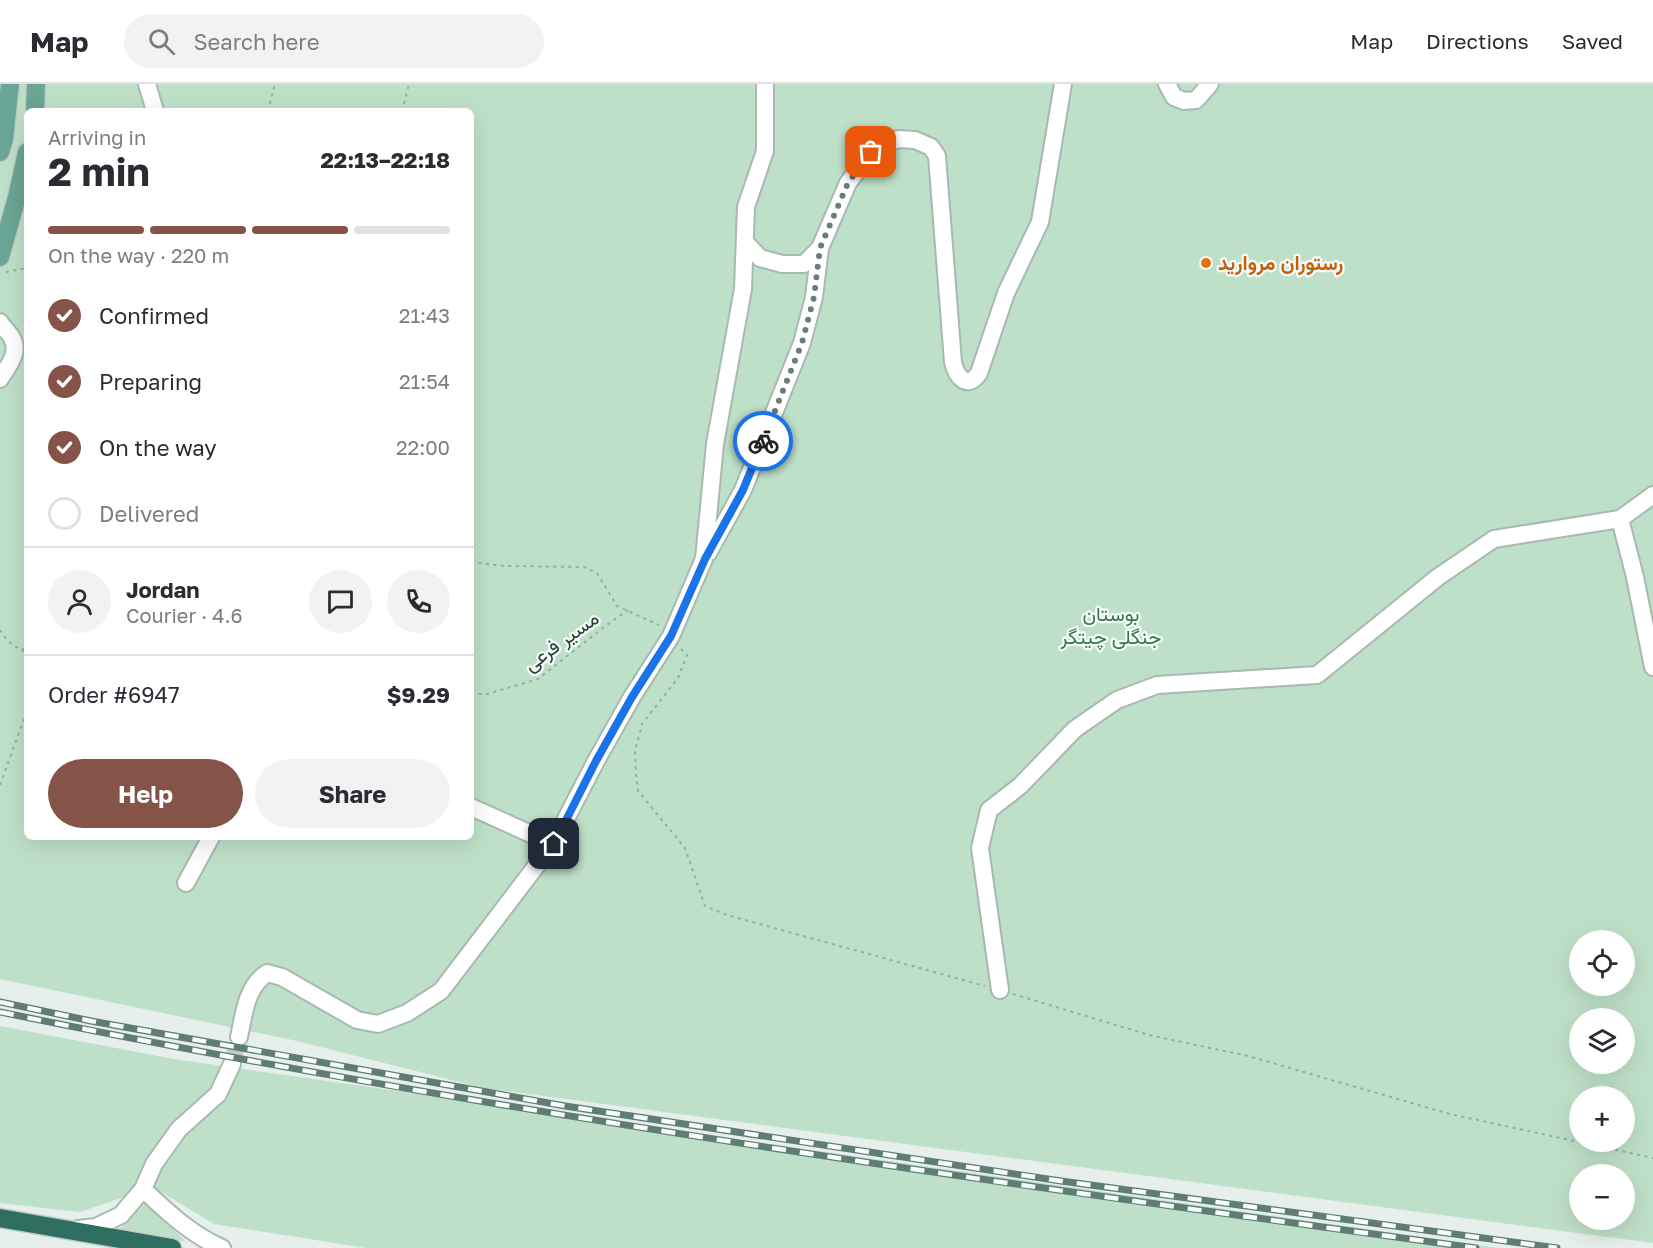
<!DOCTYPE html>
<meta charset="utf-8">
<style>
:root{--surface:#fff;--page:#f2f2f3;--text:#2b2b33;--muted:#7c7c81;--line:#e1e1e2;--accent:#855347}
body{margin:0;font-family:"Golos Text",Vazirmatn,sans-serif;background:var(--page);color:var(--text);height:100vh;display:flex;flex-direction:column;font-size:22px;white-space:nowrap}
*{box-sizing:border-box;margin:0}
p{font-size:20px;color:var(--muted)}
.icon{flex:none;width:33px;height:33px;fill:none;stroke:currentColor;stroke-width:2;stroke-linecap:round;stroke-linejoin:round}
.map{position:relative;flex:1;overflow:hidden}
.details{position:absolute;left:24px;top:24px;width:450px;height:732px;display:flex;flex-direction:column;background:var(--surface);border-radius:9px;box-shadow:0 6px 24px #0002}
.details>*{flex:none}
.fabs{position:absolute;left:1569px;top:846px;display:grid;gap:12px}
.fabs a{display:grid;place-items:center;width:66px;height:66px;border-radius:50%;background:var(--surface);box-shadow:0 6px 24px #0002;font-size:30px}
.pin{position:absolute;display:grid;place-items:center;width:51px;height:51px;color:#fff;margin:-26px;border-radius:12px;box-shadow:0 3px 9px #0006}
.courier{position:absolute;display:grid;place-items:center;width:60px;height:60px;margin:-30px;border:4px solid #1a73e8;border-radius:50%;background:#fff;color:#222;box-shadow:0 2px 8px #0007}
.summary em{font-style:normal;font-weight:700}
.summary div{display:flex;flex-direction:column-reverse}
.summary{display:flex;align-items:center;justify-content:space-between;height:102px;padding:0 24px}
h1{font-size:39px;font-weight:700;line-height:45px}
.bar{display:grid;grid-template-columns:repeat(4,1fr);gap:9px 6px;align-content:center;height:72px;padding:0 24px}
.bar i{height:8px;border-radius:4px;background:var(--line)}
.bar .on{background:var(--accent)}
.bar p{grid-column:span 4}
.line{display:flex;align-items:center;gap:15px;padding:0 24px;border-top:2px solid var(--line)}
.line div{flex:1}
.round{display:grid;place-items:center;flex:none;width:63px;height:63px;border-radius:32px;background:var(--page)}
ol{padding:0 24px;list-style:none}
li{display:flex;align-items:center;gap:18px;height:66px}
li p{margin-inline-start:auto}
li .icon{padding:6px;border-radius:50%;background:var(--accent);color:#fff;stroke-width:4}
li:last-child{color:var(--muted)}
li i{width:33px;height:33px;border:3px solid var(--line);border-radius:50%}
.primary-button{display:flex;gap:12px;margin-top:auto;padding:12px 24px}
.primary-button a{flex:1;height:69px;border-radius:36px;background:var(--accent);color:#fff;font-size:24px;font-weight:700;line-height:69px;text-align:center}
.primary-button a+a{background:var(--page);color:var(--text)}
header{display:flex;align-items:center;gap:36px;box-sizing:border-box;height:84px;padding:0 30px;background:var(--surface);border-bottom:2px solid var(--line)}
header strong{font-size:28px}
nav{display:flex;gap:33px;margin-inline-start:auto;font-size:21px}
.search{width:420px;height:54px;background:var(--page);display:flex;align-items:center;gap:15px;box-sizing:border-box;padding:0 21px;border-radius:33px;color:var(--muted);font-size:22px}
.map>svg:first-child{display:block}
</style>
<header>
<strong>Map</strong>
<div class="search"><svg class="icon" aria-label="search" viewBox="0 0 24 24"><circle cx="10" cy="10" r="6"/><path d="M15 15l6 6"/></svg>Search here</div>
<nav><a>Map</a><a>Directions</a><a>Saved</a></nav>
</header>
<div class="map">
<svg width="1653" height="1164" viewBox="0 0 1653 1164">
<rect width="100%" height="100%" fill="#e6efeb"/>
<!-- green -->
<path fill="#bfe0c8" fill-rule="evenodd" d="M0 0H1653V1159L483 1004 297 957 0 895ZM27 27H471V753H27ZM1580 856H1624V902H1580ZM1580 934H1624V980H1580ZM1580 1012H1624V1058H1580ZM1580 1090H1624V1136H1580Z
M0 942 174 975 1498 1164H366L214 1140 153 1103 80 1128 0 1119Z
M146 1118 186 1158 119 1146Z"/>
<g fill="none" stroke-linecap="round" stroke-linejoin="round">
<!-- minor-tunnel -->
<path stroke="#bfccc8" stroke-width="16" stroke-dasharray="16 8" stroke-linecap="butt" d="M232 980 239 953"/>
<!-- minor casing -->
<g stroke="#a8b8b2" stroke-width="20">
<path id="minor" d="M147 0 155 27
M1167 0 1174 13 1184 17 1196 16 1210 0
M745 158 760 174 782 180H804L820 164
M0 238C3 244 9 248 12 254 20 269 8 282 0 295
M1620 435 1635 493 1653 583
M708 469 743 406 802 259 814 213 820 164 848 99 871 68 886 59 899 55 915 56 931 63 937 72 953 278C956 292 967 307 979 289L1006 209 1040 138 1063 0
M471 723 553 760
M186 799 211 753
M1000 906 980 764 989 726 1020 702 1075 645 1117 616 1157 601 1317 591 1438 493 1494 455 1620 435 1653 411
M239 953C244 930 246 903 267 889L282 893 357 936 378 940 407 929 441 907 553 760 596 677 632 613 671 552 704 475 715 360 743 205 746 123 765 67V0
M143 1105C167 1128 192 1151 222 1164
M78 1145 96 1143 121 1131 143 1105 154 1080 179 1045 218 1010 232 980"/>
</g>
<!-- major casing -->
<g stroke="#c2cac8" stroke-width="21">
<path id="major" d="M35 27 36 0
M0 68 4 55 10 0
M0 173 17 113 27 68"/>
</g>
<!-- highway casing -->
<g stroke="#c2cac8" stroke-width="21">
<path id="highway" d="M0 1134 172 1164"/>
</g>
<!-- path -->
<path stroke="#86b3a5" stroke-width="2" stroke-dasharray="3 4.5" stroke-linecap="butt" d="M268 27 275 0
M402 27 409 0
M6 188 27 184
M471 478 504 482 584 483 597 489 617 522 659 541
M0 546C5 555 15 566 27 565
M22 565 27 576
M681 565 687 571 678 594 642 640 635 667 636 691 638 707 685 764 705 822 727 831 985 902
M471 610H487L538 595 604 543 628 526
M0 701 27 627
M1013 910 1149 951 1248 972 1450 1030 1653 1074"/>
<!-- minor -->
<use href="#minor" stroke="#fff" stroke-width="16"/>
<!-- major -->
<use href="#major" stroke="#6aa596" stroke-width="18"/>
<!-- highway -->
<use href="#highway" stroke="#2f6f62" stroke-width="18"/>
<!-- rail casing -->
<g stroke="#5f7d75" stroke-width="7">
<path id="rail" d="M0 918 91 937 565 1022 1061 1097 1557 1164
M0 928C488 1028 982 1097 1476 1164"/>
</g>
<!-- rail -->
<use href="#rail" stroke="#f7fbf9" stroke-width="4.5" stroke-dasharray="14" stroke-linecap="butt"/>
</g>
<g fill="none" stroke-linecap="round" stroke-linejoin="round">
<!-- done -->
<path stroke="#687f78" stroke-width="6" stroke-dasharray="0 10.8" d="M763 357 802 259 814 213 820 164 848 99 871 68"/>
<!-- route -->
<path stroke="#1a73e8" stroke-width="8" d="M554 760 596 677 632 613 671 552 705 475 743 406 763 357"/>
</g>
<!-- markers -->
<circle fill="#e8710a" stroke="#f7fbf9" stroke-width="2" cx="1206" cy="179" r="6"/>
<g text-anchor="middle" stroke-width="4.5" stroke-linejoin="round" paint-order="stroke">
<!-- food labels -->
<g font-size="20" font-weight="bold" fill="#c56008" stroke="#f7fbf9" text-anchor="start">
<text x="1218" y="186">رستوران مروارید</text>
</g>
<!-- park labels -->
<g font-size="20" fill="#2d7a4b" stroke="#f7fbf9">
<text x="1111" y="537">بوستان<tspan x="1111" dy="23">جنگلی چیتگر</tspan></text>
</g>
<!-- street labels -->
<g font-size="20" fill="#24423a" stroke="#f7fbf9">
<text transform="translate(561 557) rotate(-36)" y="7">مسیر فرعی</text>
</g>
</g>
</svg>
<div class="fabs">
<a><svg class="icon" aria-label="locate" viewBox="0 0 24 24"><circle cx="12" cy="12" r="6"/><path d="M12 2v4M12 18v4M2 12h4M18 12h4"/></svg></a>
<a><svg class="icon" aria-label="layers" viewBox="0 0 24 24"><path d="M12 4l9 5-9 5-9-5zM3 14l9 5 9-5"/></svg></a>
<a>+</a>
<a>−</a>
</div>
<div class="pin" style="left:871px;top:68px;background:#ea580c"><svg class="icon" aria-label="bag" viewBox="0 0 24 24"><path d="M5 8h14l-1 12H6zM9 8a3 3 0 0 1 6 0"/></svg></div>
<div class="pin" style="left:554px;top:760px;background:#1f2937"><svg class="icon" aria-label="home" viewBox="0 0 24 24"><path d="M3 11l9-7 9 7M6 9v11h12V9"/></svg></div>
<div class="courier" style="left:763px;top:357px"><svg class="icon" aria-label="bike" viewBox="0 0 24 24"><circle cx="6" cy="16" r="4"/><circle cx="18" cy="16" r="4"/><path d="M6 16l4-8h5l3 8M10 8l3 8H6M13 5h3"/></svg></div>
<section class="details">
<div class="summary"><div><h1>2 min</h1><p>Arriving in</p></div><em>22:13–22:18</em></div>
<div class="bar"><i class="on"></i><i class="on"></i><i class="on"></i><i></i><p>On the way · 220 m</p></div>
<ol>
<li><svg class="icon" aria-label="check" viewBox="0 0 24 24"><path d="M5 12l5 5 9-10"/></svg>Confirmed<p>21:43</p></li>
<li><svg class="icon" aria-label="check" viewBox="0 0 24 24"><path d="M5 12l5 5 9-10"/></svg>Preparing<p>21:54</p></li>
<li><svg class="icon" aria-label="check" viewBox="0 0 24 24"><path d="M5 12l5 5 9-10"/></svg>On the way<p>22:00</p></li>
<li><i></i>Delivered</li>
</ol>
<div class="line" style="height:108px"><a class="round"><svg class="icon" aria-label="person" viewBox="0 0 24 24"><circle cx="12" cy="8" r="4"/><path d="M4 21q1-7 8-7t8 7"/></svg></a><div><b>Jordan</b><p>Courier · 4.6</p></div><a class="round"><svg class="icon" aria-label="chat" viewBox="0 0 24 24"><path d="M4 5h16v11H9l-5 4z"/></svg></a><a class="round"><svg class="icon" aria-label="phone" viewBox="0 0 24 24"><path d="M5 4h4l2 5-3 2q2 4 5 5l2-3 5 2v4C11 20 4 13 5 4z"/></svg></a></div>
<div class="line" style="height:78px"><div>Order #6947</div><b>$9.29</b></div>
<div class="primary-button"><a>Help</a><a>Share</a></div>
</section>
</div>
